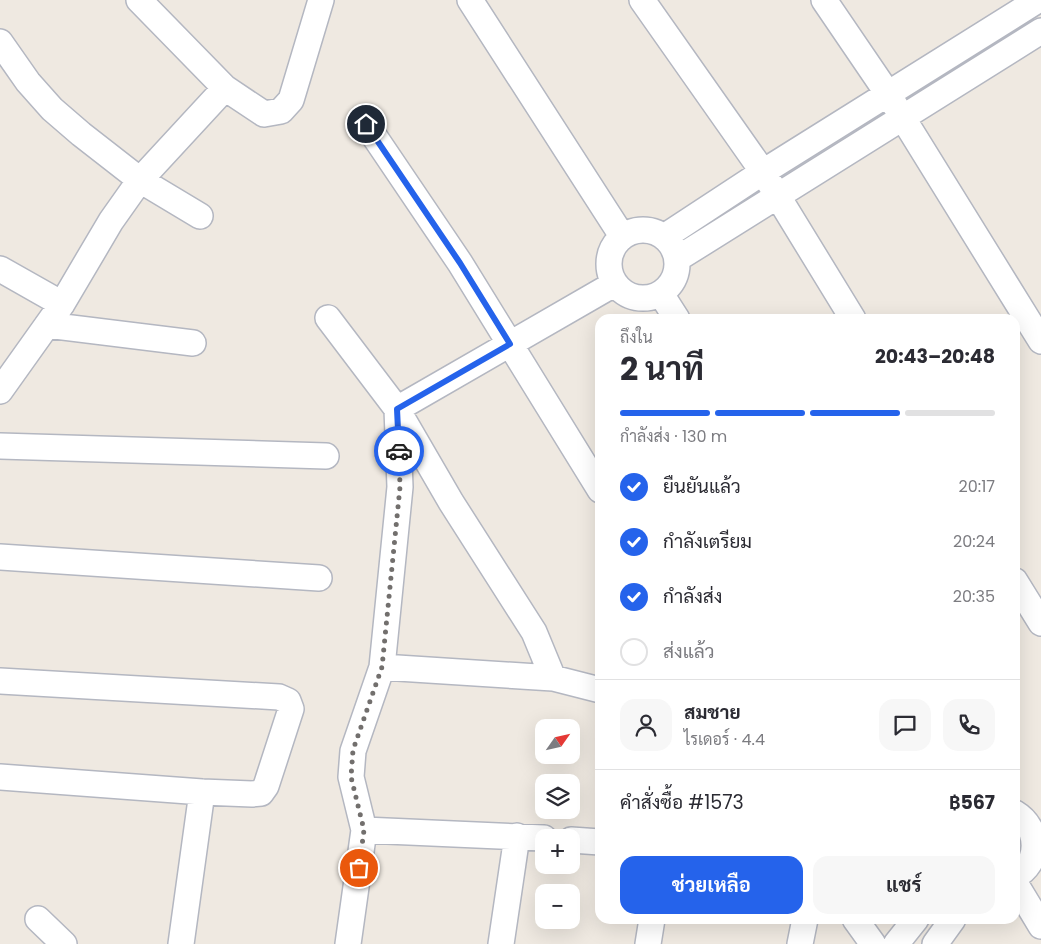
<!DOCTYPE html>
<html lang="th">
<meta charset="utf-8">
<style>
:root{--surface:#fff;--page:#f7f7f7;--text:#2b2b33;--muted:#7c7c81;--line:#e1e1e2;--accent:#2563eb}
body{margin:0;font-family:Poppins,Sarabun,sans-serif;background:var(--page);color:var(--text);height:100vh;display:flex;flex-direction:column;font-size:19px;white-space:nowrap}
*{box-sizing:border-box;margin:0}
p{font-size:16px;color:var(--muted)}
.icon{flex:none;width:28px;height:28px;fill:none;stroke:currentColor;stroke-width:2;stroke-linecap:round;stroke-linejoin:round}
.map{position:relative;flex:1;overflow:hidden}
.drawer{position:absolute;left:595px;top:314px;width:425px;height:610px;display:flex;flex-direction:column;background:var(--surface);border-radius:15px;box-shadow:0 5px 20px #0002}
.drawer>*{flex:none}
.needle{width:32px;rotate:56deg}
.buttons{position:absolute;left:535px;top:719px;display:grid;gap:10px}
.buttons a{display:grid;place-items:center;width:45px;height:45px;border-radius:10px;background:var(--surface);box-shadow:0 5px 20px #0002;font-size:25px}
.pin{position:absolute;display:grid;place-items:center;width:42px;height:42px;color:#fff;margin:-21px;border:2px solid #fff;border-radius:50%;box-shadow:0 1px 5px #0007}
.courier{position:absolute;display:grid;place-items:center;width:50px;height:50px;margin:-25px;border:4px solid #2563eb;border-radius:50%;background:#fff;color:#222;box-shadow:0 1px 6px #0007}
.overview em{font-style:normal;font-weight:700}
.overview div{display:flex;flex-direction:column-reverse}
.overview{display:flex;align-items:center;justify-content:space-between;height:85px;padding:0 25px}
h1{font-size:32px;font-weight:700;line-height:38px}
.bar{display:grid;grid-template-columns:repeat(4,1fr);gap:8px 5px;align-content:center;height:60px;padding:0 25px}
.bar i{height:6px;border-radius:4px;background:var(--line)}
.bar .active{background:var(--accent)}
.bar p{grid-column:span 4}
.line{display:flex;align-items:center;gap:12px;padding:0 25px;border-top:1px solid var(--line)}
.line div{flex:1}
.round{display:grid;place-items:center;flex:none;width:52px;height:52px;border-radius:15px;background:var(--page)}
ol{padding:0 25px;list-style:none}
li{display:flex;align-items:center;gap:15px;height:55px}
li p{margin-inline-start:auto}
li .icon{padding:5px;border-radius:50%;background:var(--accent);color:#fff;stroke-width:4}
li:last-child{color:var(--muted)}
li i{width:28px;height:28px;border:2px solid var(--line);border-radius:50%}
.action{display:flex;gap:10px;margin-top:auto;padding:10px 25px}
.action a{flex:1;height:58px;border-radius:15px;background:var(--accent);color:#fff;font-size:20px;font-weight:700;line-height:58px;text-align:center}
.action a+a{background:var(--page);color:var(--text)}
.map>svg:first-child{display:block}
</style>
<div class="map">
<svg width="1041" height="944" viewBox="0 0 1041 944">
<rect width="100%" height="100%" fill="#efe9e1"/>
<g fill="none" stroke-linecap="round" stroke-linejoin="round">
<!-- minor casing -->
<g stroke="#b4b7c1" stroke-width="28">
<path id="minor" d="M139 0 225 88 264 114 281 111 291 100 321 0
M470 0 622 236
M642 0 763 172 853 319
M824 0 888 94 1041 341
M0 42 28 82 52 109 81 134 140 180 200 216
M366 124 460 263 600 490
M609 264a34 34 0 1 1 68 0a34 34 0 1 1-68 0Z
M664 237 763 172 1038 0
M677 259 1041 31
M0 269 62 304
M661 294 677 319
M328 318 397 409 451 502 534 632 553 678
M47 325 193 343
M0 391 62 304 111 221 140 180 225 88
M0 446 326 456
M0 557 319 578
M1015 581 1041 623
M382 667 553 678 600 690
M0 681 279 697 288 701 291 709 266 786 261 793 252 794 202 792 0 777
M1015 813C1040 828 1041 863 1015 876
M364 830 544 838
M571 840 600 842
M1015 883 1041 926
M38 919 64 944
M855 919 873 944
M181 944 202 792
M348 944 364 830 351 777 353 751 382 667 400 487 397 409 614 284
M501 944 517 836
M648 944 652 919
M800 944 805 919
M896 944 916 919
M935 944 953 919"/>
</g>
<!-- minor -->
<use href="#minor" stroke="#fff" stroke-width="25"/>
</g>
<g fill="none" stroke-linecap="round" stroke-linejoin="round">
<!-- done -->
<path stroke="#726f6d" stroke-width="5" stroke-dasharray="0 9" d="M359 868 364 830 351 777 353 750 382 667 400 487 399 451"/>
<!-- route -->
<path stroke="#2563eb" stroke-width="6" d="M366 124 460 263 510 344 397 409 399 451"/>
</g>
</svg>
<div class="buttons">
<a><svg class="needle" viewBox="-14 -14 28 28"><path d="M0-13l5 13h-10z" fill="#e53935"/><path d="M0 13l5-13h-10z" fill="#7c7c81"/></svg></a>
<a><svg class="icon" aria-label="layers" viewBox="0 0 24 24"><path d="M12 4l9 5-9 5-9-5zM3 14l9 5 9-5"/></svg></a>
<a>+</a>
<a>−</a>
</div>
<div class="pin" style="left:359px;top:868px;background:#ea580c"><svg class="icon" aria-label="bag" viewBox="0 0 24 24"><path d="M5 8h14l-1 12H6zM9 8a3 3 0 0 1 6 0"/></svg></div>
<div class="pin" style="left:366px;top:124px;background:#1f2937"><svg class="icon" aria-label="home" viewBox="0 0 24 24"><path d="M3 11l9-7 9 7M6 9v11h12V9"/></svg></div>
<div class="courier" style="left:399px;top:451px"><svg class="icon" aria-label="car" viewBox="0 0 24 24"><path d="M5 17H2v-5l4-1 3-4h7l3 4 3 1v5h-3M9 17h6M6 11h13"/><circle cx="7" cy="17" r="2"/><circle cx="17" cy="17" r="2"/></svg></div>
<section class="drawer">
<div class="overview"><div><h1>2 นาที</h1><p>ถึงใน</p></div><em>20:43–20:48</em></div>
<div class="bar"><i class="active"></i><i class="active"></i><i class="active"></i><i></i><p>กำลังส่ง · 130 m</p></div>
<ol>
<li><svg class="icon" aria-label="check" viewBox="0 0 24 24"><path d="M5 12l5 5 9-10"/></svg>ยืนยันแล้ว<p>20:17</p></li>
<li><svg class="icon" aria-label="check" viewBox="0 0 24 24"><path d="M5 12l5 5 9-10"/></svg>กำลังเตรียม<p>20:24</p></li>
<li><svg class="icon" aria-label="check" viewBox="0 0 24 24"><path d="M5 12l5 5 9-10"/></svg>กำลังส่ง<p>20:35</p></li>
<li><i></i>ส่งแล้ว</li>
</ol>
<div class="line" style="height:90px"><a class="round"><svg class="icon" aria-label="person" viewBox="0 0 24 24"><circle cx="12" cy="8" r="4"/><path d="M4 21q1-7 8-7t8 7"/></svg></a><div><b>สมชาย</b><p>ไรเดอร์ · 4.4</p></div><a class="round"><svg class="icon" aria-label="chat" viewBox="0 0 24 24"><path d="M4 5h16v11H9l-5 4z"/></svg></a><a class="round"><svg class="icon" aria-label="phone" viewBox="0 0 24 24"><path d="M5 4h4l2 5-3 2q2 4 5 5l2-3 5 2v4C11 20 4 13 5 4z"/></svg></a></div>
<div class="line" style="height:65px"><div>คำสั่งซื้อ #1573</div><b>฿567</b></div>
<div class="action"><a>ช่วยเหลือ</a><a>แชร์</a></div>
</section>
</div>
